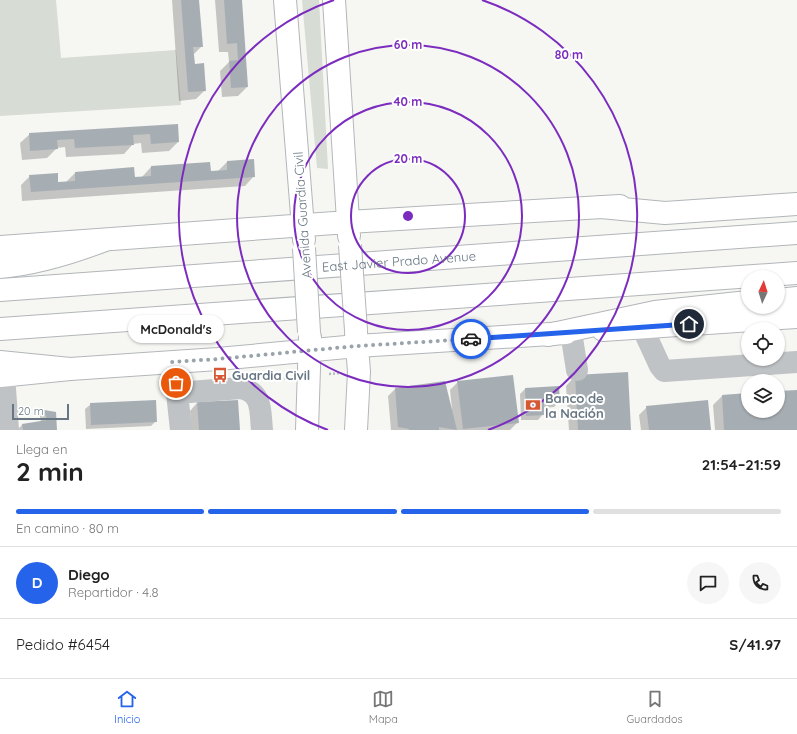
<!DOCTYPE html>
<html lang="es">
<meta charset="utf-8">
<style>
:root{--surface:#fff;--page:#f6f6f6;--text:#222;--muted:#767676;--line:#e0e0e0;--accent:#2563eb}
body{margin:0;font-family:Quicksand,sans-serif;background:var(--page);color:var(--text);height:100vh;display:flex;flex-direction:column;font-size:15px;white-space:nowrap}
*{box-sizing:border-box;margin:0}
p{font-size:13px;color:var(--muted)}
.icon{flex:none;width:22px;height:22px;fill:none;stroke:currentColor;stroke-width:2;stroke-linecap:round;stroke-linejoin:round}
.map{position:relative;height:430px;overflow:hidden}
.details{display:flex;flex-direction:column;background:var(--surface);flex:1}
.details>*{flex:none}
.needle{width:26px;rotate:4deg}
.fabs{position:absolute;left:741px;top:270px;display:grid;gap:8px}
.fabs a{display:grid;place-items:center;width:44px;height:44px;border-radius:50%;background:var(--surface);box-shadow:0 1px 3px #0004;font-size:20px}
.scale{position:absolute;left:12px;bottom:10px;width:57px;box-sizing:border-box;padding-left:4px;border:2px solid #677682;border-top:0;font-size:11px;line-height:14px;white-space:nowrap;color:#677682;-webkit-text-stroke:3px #fff;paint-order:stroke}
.pin{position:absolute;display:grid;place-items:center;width:34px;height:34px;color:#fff;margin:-17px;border:2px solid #fff;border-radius:50%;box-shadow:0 1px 4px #0007}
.courier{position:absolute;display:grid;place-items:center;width:40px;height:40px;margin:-20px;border:3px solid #2563eb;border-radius:50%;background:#fff;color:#222;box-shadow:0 1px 5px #0007}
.bubble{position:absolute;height:28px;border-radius:14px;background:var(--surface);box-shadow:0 1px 3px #0004;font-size:13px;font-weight:700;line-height:28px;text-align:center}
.summary em{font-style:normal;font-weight:700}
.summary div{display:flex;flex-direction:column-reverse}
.summary{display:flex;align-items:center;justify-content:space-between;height:68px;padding:0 16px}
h1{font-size:26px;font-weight:700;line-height:30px}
.bar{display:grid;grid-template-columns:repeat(4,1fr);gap:6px 4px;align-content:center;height:48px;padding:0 16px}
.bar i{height:5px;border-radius:3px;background:var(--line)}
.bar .selected{background:var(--accent)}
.bar p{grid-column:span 4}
.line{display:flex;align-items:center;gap:10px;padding:0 16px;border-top:1px solid var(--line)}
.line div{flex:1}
.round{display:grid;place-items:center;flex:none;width:42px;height:42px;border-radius:21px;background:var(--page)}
.dock{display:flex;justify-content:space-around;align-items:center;height:56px;border-top:1px solid var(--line);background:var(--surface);font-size:11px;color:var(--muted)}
.dock a{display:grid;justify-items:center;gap:2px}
.dock .selected{color:var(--accent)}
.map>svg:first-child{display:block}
</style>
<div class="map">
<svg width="797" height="430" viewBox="0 0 797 430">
<rect width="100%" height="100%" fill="#f6f6f3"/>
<!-- green -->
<path fill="#d7dcd4" d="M0 0H56L61 58 176 50 181 105 0 116Z
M302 0H319L328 169 317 168Z"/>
<!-- shadow -->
<path fill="#0003" d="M172 0H198L202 46 193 55 194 65 205 90 196 99 179 101Z
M215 0H241L247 87 238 96 222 97 220 71 229 62 228 52H219Z
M177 125 178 142 169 151 142 153 141 143 133 144 124 154 66 157 65 147 57 148 47 158 22 160 20 143 30 134Z
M227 162 254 176 245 186 22 201 21 185 30 176 57 183 66 182 75 173 133 168 134 178 142 177 151 167 210 172 218 171Z
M575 376 630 430H569L566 386Z
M458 382 518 422 510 430H391L388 396 395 389 451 409H452L450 390Z
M525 389 559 402 554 407 543 408V414L538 420H521L520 394Z
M797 391V430H715L713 405 722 396 748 394V411H778V392Z
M197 403 239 430H191L190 411Z
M91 404 156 421 151 426 86 429 85 409Z
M647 407 710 430H641L639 415Z
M44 411 56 430H17L22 425 41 422 40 416Z"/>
<!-- building -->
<path fill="#a7aeb3" d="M181 0H199L203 47H193L195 64 204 63 206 91 188 92Z
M224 0H242L248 87 231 88 229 61 238 60 237 43 227 44Z
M178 124 179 142 151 144 150 134 133 135 134 145 75 148 74 139 57 140 58 149 30 151 29 133Z
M254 159 255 177 31 192 29 175 58 173V182L75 181V172L134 167 135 177 151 176V166L210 162 211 171 227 170V161Z
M628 372 631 430H578L575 375Z
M513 375 519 423 463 429 457 381Z
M445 381 457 430 439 427V430H409V429L398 427 395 388Z
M559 386 560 403H544V415L526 416 525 388Z
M797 390V430H724L722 395 748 393V411H778V391Z
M156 400 157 422 91 425 90 403Z
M238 400 240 430H199L197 402Z
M708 400 711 430H649L646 406Z
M44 410 56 412 57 430H23L22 424 47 420Z"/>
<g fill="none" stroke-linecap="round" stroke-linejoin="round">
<!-- major casing -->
<g stroke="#b3b7ba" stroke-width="24">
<path id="major" d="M285 0 304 240
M334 0 349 236
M0 247 348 222 620 206
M603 330 797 317
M356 332 359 372 356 430
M0 376 70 369 218 359 357 346 566 333
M307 430 310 337"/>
</g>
<!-- highway casing -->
<g stroke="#b2b6b9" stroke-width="24">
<g id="highway">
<path d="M601 207 665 213 797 204"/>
<path d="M0 267C36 264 71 253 105 240"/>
<path id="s1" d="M0 290C266 271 531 251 797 233"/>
<path d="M778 300 797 298"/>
<path d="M0 329 797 273"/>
<path d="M548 335 655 312 748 302"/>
<path d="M0 362 70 369"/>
</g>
</g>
<!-- path -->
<path stroke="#b9bcbe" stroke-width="2.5" stroke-dasharray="2 2" stroke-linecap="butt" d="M329 374 340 373
M268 380 289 378"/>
<!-- minor -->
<path stroke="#bfc3c6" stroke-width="22" d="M642 327 660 366 664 371 797 362
M571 332 577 370
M172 362 177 393 181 430
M4 375 8 430
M177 393 241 388C263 393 260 411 262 430"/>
<!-- major -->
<use href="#major" stroke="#fff" stroke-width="22"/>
<!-- highway -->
<use href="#highway" stroke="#fff" stroke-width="22"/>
<!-- major-bridge casing -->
<g stroke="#b3b7ba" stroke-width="24" stroke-linecap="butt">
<path id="major-bridge" d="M350 245 356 330
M304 248 309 332"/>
</g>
<!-- major-bridge -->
<use href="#major-bridge" stroke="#fff" stroke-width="22"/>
</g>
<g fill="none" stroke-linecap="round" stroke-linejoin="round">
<!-- done -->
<path stroke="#99a3aa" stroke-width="4" stroke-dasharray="0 7.2" d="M176 383 172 362 218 359 357 346 471 339"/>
<!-- route -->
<path stroke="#2563eb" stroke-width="5" d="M471 339 689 324"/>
</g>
<!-- distance rings -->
<g fill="none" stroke="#7b2cbf" stroke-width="2">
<circle cx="408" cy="216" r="57"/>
<circle cx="408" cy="216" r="114"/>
<circle cx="408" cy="216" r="171"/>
<path d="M328 430A228 228 0 0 1 334 0M482 0A228 228 0 0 1 488 430"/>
</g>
<!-- icons -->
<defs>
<g id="bus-bare" transform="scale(1.2)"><path d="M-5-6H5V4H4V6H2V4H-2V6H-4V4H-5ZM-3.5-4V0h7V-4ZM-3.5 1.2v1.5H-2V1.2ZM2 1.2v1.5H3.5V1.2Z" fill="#d65733" stroke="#fff" stroke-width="2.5" paint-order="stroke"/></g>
<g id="bank-bare" transform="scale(1.2)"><path d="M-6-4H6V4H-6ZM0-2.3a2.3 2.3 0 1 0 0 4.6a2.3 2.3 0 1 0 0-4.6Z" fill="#d65733" stroke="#fff" stroke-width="2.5" paint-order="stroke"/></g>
</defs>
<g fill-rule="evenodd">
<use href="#bus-bare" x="220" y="375"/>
<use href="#bank-bare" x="533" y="405"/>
</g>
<g text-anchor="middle" stroke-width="4" stroke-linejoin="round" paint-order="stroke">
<!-- street labels -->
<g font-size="13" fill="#677682" stroke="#fff">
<text transform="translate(302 215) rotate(-94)" y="5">Avenida Guardia Civil</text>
<text dy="5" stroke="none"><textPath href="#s1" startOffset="400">East Javier Prado Avenue</textPath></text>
</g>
<!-- poi labels -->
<g font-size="13" font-weight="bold" fill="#677682" stroke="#fff" text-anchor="start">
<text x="232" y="380">Guardia Civil</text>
<text x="545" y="403">Banco de<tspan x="545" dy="15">la Nación</tspan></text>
</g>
</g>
<circle cx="408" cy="216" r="6" fill="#7b2cbf" stroke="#fff" stroke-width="2"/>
<g font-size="12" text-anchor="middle" font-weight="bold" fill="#7b2cbf" stroke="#fff" stroke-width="4" stroke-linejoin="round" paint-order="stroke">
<text x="408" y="49">60 m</text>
<text x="569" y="59">80 m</text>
<text x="408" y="106">40 m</text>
<text x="408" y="163">20 m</text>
</g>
</svg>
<div class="fabs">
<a><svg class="needle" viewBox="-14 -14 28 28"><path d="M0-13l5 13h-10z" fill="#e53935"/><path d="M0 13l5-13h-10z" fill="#767676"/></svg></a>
<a><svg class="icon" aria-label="locate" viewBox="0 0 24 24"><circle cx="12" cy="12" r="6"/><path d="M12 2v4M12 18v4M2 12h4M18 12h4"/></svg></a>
<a><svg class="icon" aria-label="layers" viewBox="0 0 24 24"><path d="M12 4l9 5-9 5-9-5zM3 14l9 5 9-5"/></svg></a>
</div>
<div class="scale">20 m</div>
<div class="pin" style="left:176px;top:383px;background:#ea580c"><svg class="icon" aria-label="bag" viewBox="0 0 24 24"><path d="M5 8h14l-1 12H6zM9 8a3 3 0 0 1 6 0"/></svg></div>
<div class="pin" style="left:689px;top:324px;background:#1f2937"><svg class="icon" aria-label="home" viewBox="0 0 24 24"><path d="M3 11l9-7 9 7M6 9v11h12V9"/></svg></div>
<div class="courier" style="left:471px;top:339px"><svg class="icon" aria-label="car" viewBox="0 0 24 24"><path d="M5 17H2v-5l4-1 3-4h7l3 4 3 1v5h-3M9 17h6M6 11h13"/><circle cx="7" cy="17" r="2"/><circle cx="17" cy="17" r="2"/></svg></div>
<div class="bubble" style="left:128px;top:315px;width:96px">McDonald's</div>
</div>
<section class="details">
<div class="summary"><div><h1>2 min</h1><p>Llega en</p></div><em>21:54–21:59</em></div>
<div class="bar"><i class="selected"></i><i class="selected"></i><i class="selected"></i><i></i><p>En camino · 80 m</p></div>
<div class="line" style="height:72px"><b class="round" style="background:var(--accent);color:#fff">D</b><div><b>Diego</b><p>Repartidor · 4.8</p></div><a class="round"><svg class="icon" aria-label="chat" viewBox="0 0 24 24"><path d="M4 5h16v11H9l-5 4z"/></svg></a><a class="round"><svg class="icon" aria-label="phone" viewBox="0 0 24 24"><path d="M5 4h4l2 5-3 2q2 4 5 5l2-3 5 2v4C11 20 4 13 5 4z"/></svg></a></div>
<div class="line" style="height:52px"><div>Pedido #6454</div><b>S/41.97</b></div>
</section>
<nav class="dock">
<a class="selected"><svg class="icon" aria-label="home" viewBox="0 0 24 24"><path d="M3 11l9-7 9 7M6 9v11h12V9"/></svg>Inicio</a>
<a><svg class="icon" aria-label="map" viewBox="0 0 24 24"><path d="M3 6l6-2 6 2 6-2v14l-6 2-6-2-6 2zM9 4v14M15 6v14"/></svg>Mapa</a>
<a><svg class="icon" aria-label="saved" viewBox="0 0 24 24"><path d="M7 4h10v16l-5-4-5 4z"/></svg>Guardados</a>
</nav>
